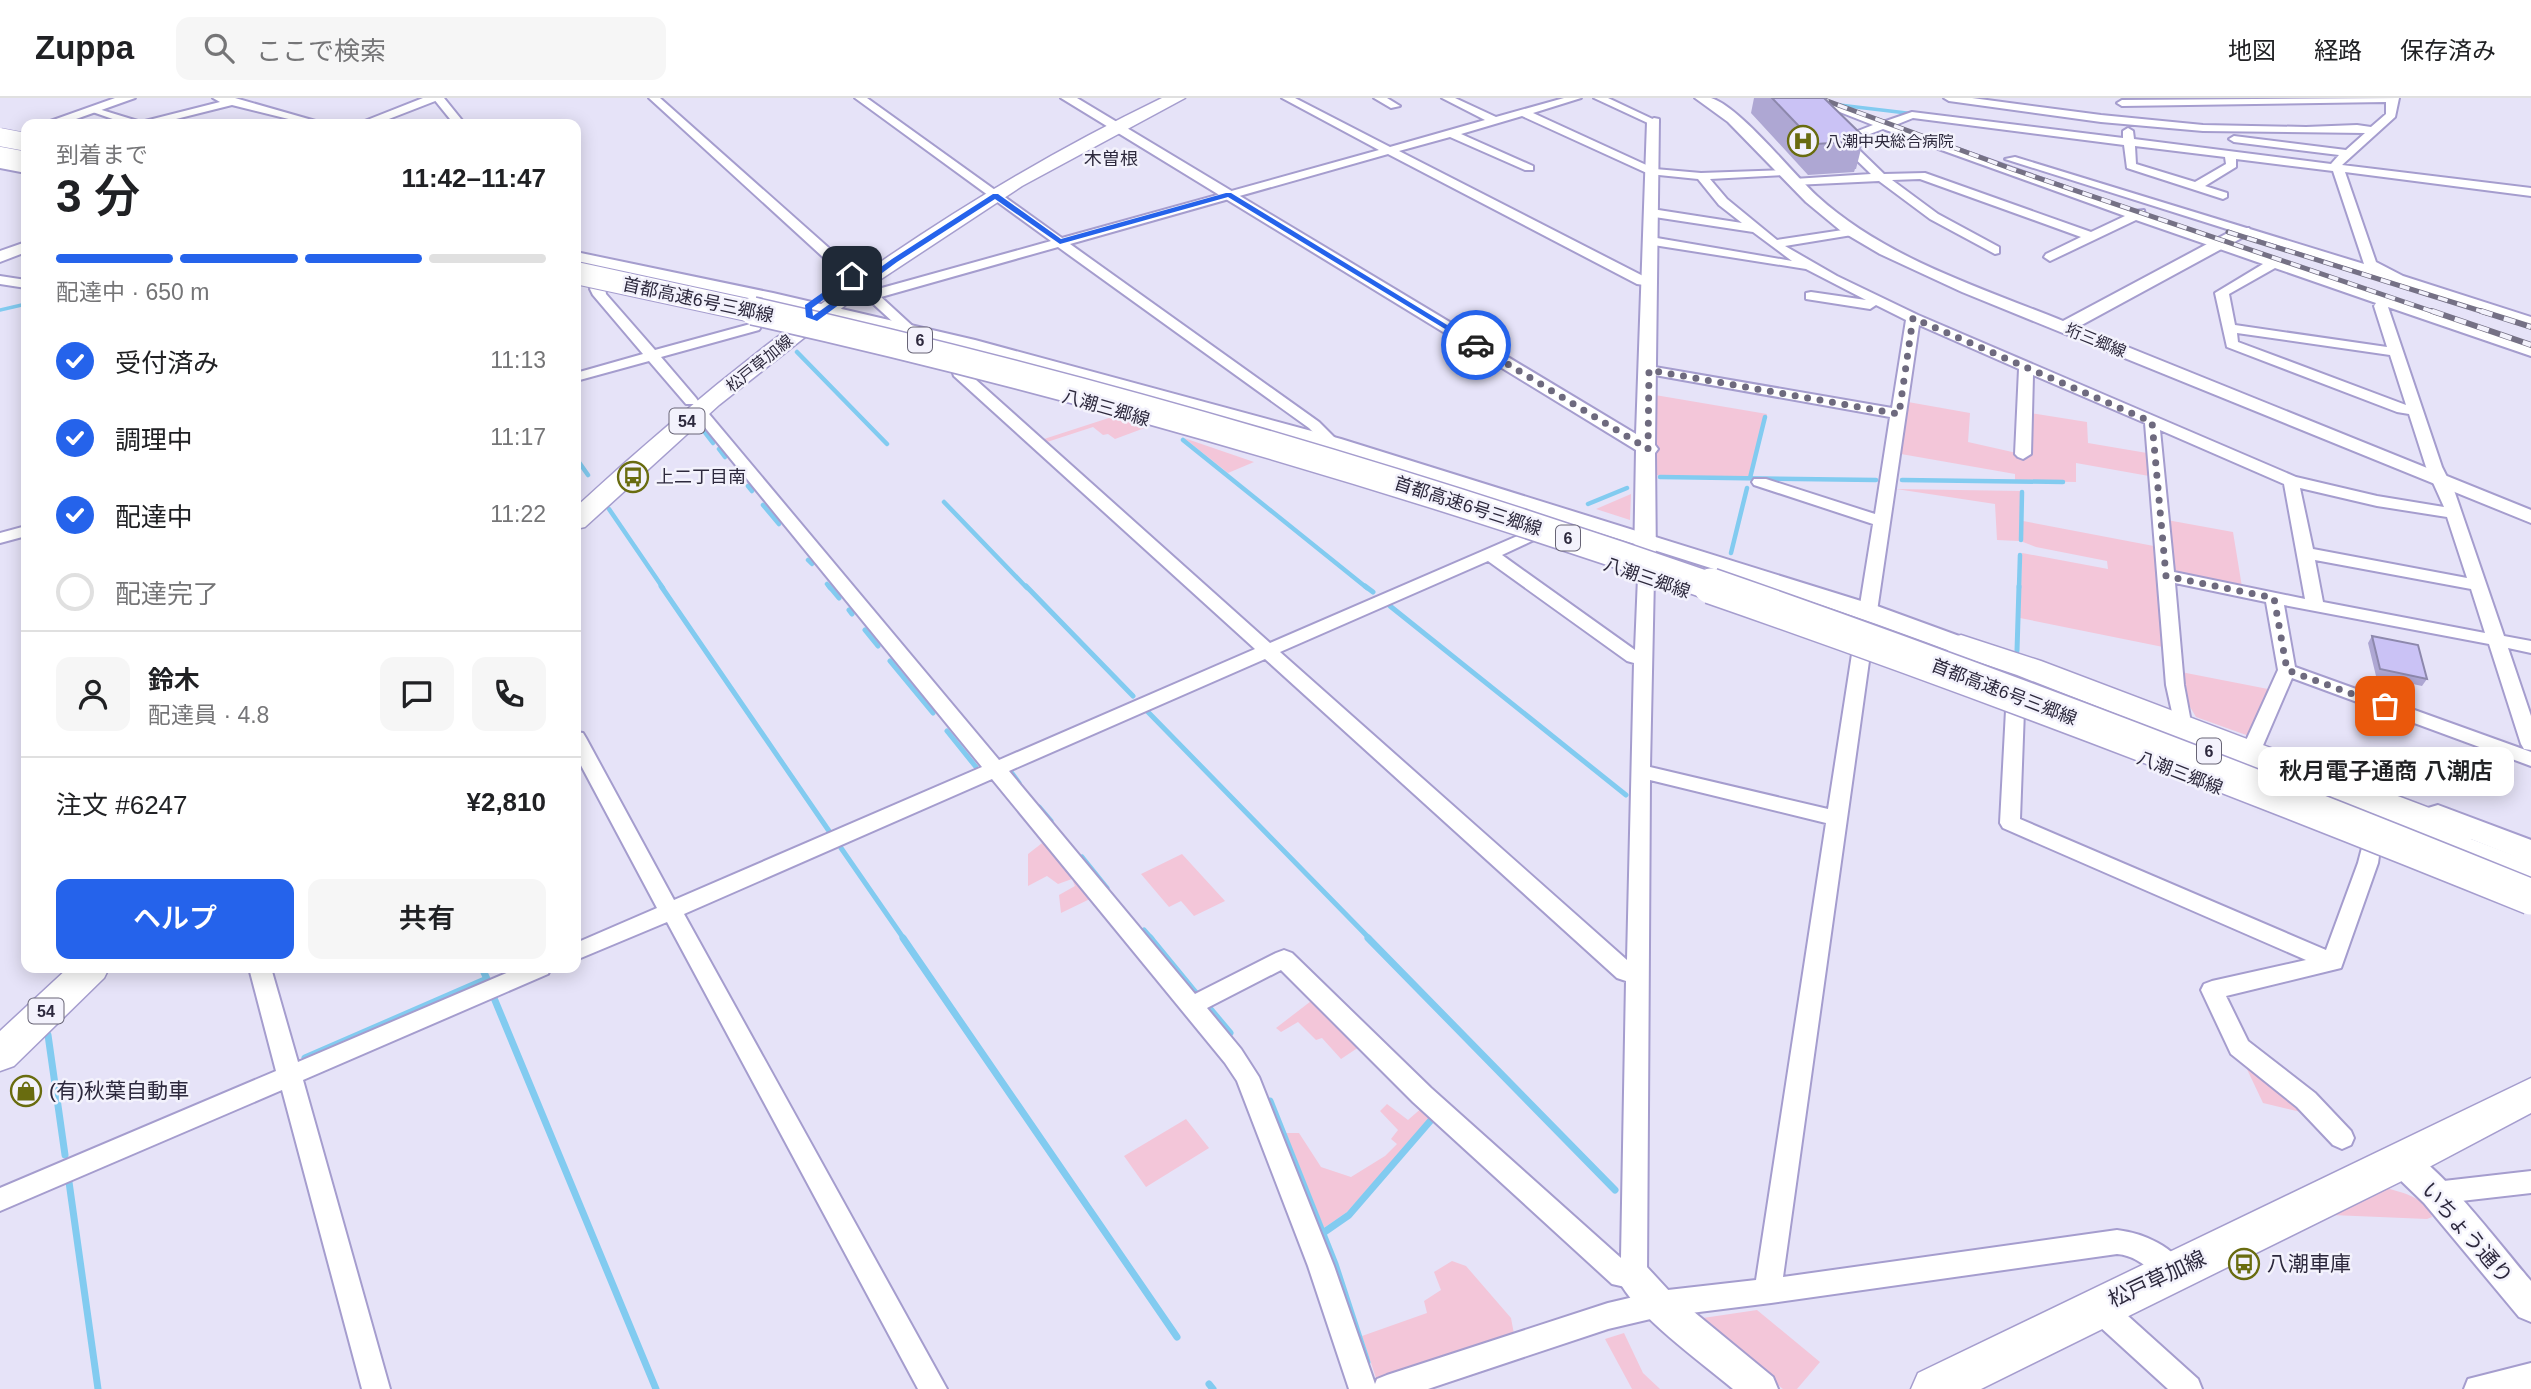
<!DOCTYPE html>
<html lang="ja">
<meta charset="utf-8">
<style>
:root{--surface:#fff;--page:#f6f6f6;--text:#202124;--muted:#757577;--line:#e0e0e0;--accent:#2563eb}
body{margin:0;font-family:Arial,"Noto Sans JP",sans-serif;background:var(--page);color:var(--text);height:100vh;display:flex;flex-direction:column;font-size:26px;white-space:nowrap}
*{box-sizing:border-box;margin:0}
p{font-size:23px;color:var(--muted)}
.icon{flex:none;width:38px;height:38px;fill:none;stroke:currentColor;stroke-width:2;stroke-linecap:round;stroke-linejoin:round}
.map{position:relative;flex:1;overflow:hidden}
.side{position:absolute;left:21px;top:21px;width:560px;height:854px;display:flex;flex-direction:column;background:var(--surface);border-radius:14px;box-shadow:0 4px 18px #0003}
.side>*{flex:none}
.pin{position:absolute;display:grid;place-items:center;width:60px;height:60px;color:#fff;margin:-30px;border-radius:14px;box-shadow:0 4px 10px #0006}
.courier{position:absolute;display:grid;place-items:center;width:70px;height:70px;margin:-35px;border:5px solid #2563eb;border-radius:50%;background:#fff;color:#222;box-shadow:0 2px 9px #0007}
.bubble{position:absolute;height:49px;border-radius:14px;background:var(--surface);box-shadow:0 4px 18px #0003;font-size:23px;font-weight:600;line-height:49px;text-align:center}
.headline em{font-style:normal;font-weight:600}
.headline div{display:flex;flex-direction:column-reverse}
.headline{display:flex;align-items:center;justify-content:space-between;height:119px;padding:0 35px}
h1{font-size:46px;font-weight:600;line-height:52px}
.bar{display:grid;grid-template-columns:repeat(4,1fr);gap:10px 7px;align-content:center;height:84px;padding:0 35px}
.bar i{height:9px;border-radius:5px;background:var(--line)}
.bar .on{background:var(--accent)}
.bar p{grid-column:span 4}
.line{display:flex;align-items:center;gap:18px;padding:0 35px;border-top:2px solid var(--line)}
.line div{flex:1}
.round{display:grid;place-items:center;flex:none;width:74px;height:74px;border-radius:14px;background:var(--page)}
ol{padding:0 35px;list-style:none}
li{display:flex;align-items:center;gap:21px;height:77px}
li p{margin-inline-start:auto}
li .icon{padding:7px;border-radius:50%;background:var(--accent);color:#fff;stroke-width:4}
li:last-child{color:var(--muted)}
li i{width:38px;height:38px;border:4px solid var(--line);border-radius:50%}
.button{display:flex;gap:14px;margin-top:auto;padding:14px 35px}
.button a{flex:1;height:80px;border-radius:14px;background:var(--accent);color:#fff;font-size:28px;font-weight:600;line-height:80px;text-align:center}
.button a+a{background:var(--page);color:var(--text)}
header{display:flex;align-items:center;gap:42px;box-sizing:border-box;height:98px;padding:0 35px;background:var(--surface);border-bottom:2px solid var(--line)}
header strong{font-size:33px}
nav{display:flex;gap:38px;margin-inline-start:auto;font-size:24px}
.search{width:490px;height:63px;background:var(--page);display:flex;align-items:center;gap:18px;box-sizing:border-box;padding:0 24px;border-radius:14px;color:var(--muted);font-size:26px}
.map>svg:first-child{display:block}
</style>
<header>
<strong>Zuppa</strong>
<div class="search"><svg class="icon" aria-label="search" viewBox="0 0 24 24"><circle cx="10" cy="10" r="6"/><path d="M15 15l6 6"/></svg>ここで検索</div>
<nav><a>地図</a><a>経路</a><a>保存済み</a></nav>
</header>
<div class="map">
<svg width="2531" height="1291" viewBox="0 0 2531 1291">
<rect width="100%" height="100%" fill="#e6e3f8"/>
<!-- green -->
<path fill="#f3c6d9" d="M1655 297 1767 316 1751 379 1653 377Z
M1908 304 1970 315 1968 344 2030 358 2031 315 2087 324 2088 345 2147 355 2149 378 2076 365V384L2015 383V376L1901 356Z
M1118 317 1150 328 1115 341 1108 336 1103 337 1093 329 1044 345 1041 342Z
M1184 340 1254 364 1228 375Z
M1896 391 2021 393 2019 443 1997 442 1995 406Z
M1631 396 1630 422 1596 411Z
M2167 422 2233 434 2242 489 2172 476Z
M2023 423 2159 449 2168 550 2020 520 2022 455 2108 471 2107 463 2036 449 2023 444Z
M2181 574 2268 591 2249 638 2196 619 2183 597Z
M1046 742 1094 799 1061 815 1059 797 1075 788 1072 781 1058 786 1047 778 1028 788V756Z
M1182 756 1225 803 1194 818 1181 803 1169 809 1141 776Z
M1315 900 1362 947 1341 961 1322 940 1316 942 1298 924 1281 934 1276 930Z
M2245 967 2305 1015 2263 1005Z
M1387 1006 1408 1022 1424 1008 1434 1016 1347 1114 1324 1130 1286 1035H1299L1321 1069 1351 1079 1385 1058 1397 1046 1391 1041 1398 1032 1380 1013Z
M1186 1021 1209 1050 1146 1089 1124 1058Z
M2387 1090C2403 1095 2427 1100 2432 1119L2427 1121 2332 1117Z
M1452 1163 1466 1168 1511 1220 1514 1236 1376 1280 1362 1238 1427 1215 1424 1203 1441 1192 1434 1174Z
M1757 1212 1820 1264 1797 1291H1783L1702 1227 1703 1220Z
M1624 1235 1643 1275 1660 1291H1632L1605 1241Z"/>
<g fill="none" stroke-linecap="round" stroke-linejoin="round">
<!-- stream-far3 -->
<path stroke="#82cbf0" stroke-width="3.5" d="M1831 6 1915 16
M0 212 26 206"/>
<!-- stream-far2 -->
<path stroke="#82cbf0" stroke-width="4.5" d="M797 254 887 346
M700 328 713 345
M1183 342 1367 490
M719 351 725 359
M576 360 588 377
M735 372 740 377
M1660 379 1876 382
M1750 380 1765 319
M1902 382 2063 384
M748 388 752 393
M944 404 1027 490
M1588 406 1627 390
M763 407 779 426
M609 411 663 490
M2021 442 2022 394
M1731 455 1747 390
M808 462 812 466
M827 486 830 490
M2019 490 2020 457"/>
<!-- stream-far1 -->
<path stroke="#82cbf0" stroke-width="5" d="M661 488 829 733
M829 488 839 500
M1026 488 1133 598
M1365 488 1373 494
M1390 508 1626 697
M849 512 852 516
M865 532 878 548
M2017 553 2019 488
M890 563 933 615
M1147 613 1370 841
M947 633 976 669
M1011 674 1019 685
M1039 709 1051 723
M841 750 904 841
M1082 759 1107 790
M1144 832 1152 841"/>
<!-- stream -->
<path stroke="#82cbf0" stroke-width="7" d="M903 840 1177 1239
M1150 840 1196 896
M1368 840 1615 1092
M494 900 656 1291
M1209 910 1230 935
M48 937 65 1057
M305 960 487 881 482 870
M1270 1003 1335 1166 1367 1264
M69 1084 98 1291
M1323 1135 1349 1117 1432 1021
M1209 1286 1213 1291"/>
<!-- minor casing -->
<g stroke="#a59dce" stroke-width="4">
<path id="minor" d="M213 0H235L326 26H309L232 7 156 26H127L87 12 92 9 141 24 220 4Z
M433 0H444L465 26H454Z
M649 0H660L857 175V181H847Z
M855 0H867L1062 140 1379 52 1282 0H1295L1390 49 1485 22 1442 0H1455L1496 19 1564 0H1581L1533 15 1655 71 1701 75 1788 72V76L1784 77 1710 81 1727 101 1777 142 1856 130V136L1852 137 1785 148 1837 178 1918 217 2296 379 2377 398 2444 409 2426 369 2409 316 2397 314 2227 249 2215 195 2263 166 2136 122 2050 163 2044 159 2046 156 2081 139 1920 81 1892 82 1938 116 1999 149V155L1995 156 1930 121 1879 83 1794 87 1788 84 1794 81 1871 76 1841 47 1845 38 1873 27 1804 0H1819L1883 24 1912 14 2123 40V33L2128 30 2133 33 2134 41 2331 66 2339 57 2234 44 2229 41 2234 38 2346 52 2365 35 2203 33 2101 24 1949 3 1944 0H1972L2101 17 2203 27 2306 29 2357 27 2371 29 2386 16V4L2122 8 2117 5 2122 2 2399 0 2395 19 2342 67 2531 90V98L2345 74 2376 164 2403 178 2531 219V227L2005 61 2015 59 2364 166 2333 73 2236 61V69L2205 88 2227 95V99L2223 101 2127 70 2124 47 1913 20 1893 28 2134 113 2144 112 2145 117 2531 249V258L2388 209 2442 369 2455 395 2504 538 2531 543V555L2508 550 2531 618V652L2524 651 2521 646 2489 546 2284 507 2295 569 2531 654V668L2292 580 2261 652H2247L2244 647 2278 572 2266 504 2175 485 2184 587 2190 619 2188 623H2174L2166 587 2145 325 2033 277 2031 356 2023 361 2018 359 2015 356 2019 271 1919 227 1877 513 1874 517H1862L1859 513 1873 426 1754 387 1752 384 1754 381H1766L1875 416 1890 319 1649 276 1642 272 1649 268 1892 310 1906 222 1876 207 1870 211 1806 201V195L1811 194 1866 202 1806 171 1647 146 1645 143 1651 139 1792 163 1753 134 1648 118V112L1652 111 1742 125 1719 107 1698 81 1649 76 1522 18 1461 36 1533 68V72H1525L1450 39 1399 53 1645 179 1656 181 1657 184 1651 188 1637 186 1388 56 1070 146 1319 324 1341 346 1333 351 1328 349 1309 330 1058 149 881 199 918 233 911 237 906 236 869 202 867 199 871 193 1051 143ZM1883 31 2125 118 2091 134 1925 75 1884 76 1853 46 1854 42ZM2135 48 2225 59 2226 66 2195 84 2136 66ZM2275 170 2376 205 2374 208 2387 249 2235 227 2229 196ZM2237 235 2390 257 2406 307 2238 244ZM2160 332 2284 386 2305 501 2174 474ZM2300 390 2377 408 2447 419 2467 480 2313 451ZM2315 462 2471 491 2485 535 2323 504Z
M1374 0H1387L1400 8 1391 10Z
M1594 0H1608L1659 24 1650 26Z
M0 64 26 69V75L0 70Z
M0 178 26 182V190L0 186Z
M599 183 604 184 606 196 655 252 754 225 761 229 759 232 661 259 696 300 698 303 696 306H686L649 263 576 283V275L643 256 593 197 590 191 594 184Z
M967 253 974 257 964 268 966 273 1270 545 1522 436H1534L1536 439 1534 442 1502 457 1635 552 1638 479 1646 474 1654 479 1650 669 1828 711 1852 556 1861 550 1867 552 1870 556 1783 1179 2117 1132C2143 1135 2176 1149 2187 1174L2183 1183 2174 1186C2152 1178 2142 1158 2117 1156L1771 1205 1659 1219 1608 1231 1428 1291H1349L1308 1168 1237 983 1225 965 992 681 684 816 947 1291H918L667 824 576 862V845L657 810 576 658V634L583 635 586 640 674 802 982 669 694 316 692 313 699 309 704 310 999 662 1255 551 954 278 950 267 962 254ZM1488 463 1627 563 1634 565 1627 862 1280 554ZM1265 561 1617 880 1626 883 1621 1160 1431 990 1292 855 1284 852 1276 855 1195 896 1009 673ZM1650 682 1826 725 1756 1182 1659 1193 1608 1205 1387 1277 1377 1281 1375 1286 1334 1168 1259 979 1241 951 1207 910 1281 872 1413 1004 1612 1186 1634 1191 1643 1188 1647 1179Z
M26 428V438L0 445V435Z
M2015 606 2022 608 2024 612 2020 721 2326 852 2358 765 2363 746 2370 744 2377 746 2380 751 2378 765 2341 870 2226 898 2248 943 2315 995 2351 1033 2354 1040 2351 1047 2342 1051 2333 1047 2297 1009 2231 956 2201 892 2204 886 2212 883 2306 862 2003 730 2000 725 2006 612 2008 608Z
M249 870H271L298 964 518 870H551L548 876 303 982 390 1291H362L282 992 0 1113V1090L276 973Z
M2531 1073V1095L2435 1106 2426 1103 2422 1095 2426 1087 2435 1084Z
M2098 1196 2108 1200 2198 1281 2202 1291H2168L2088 1218 2085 1209 2088 1200Z
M2531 1265V1291H2464L2468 1281Z"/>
</g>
<!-- tertiary casing -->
<g stroke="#a59dce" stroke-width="4">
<path id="tertiary" d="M115 0H135L62 26H42Z
M423 0H443L376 26H357Z
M1061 0H1077L1636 336 1647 24 1654 20 1659 21 1655 347 1658 351 1655 355 1656 468 1653 473H1637L1634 468 1636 352Z
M1695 0C1700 0 1707 0 1711 0 1739 8 1793 76 1817 98 1885 160 1979 189 2063 223L2237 130H2249L2251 133 2249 136 2078 229 2531 412V425L1962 194 1880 156 1841 133 1806 104 1728 24Z
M26 144V154L0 164V153Z
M2402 1049C2436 1061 2504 1152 2531 1183V1224L2519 1219 2424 1105 2391 1073 2386 1063 2391 1053Z
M1634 1163 1646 1168 1671 1195 1773 1279 1778 1291H1733C1700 1263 1634 1217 1617 1179L1622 1168Z"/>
</g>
<!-- secondary casing -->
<g stroke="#a59dce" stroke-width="4">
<path id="secondary" d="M0 56 26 62V72L0 66Z
M576 154 773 195 975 242 1341 341 1877 508 1992 550 1996 556 1992 562 1983 564 1974 562C1817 502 1656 452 1495 403 1321 349 1145 296 968 252 838 220 707 193 576 165Z
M2438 707 2531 742V765L2428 724 2423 717 2428 710Z"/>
</g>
<!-- primary casing -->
<g stroke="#a59dce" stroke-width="3">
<path id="primary" d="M1162 0H1185L1022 88 866 191 719 307 585 429 576 431V409C755 244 943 106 1162 0Z
M68 870H109L104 880 14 968 0 973V933Z
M2531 980V1015L2416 1076 1981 1291H1911L1918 1275Z"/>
</g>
<!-- motorway casing -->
<g stroke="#a59dce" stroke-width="3">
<path id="motorway" d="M0 48 26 53V65L0 60Z
M1961 537 2041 563 2469 725 2475 734 2471 741 2531 764V793L2412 747 2406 738 2411 731 2017 577 1949 554 1945 547 1949 540Z"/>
</g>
<!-- minor -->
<use href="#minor" fill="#fff" fill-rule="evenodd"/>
<!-- tertiary -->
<use href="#tertiary" fill="#fff" fill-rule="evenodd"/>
<!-- secondary -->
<use href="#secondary" fill="#fff" fill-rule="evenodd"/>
<!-- primary -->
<use href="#primary" fill="#fff" fill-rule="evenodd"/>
<!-- motorway -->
<use href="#motorway" fill="#fff" fill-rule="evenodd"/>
<!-- rail-far1 casing -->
<g stroke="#757185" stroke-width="5">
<path id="rail-far1" d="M1819 0 2012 71 2437 215
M2228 134 2487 215"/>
</g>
<!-- rail casing -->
<g stroke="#757185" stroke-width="6">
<path id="rail" d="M2432 213 2531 247
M2481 213 2531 229"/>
</g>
<!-- rail-far1 -->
<use href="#rail-far1" stroke="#f3f2fc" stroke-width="3.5" stroke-dasharray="10" stroke-linecap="butt"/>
<!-- rail -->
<use href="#rail" stroke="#f3f2fc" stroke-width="4.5" stroke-dasharray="12" stroke-linecap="butt"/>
<!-- secondary-bridge casing -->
<g stroke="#a59dce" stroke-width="19" stroke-linecap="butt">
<path id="secondary-bridge" d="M0 39 26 44"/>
</g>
<!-- motorway-bridge-far2 casing -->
<g stroke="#a59dce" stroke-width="24" stroke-linecap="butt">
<path id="motorway-bridge-far2" d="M576 175 761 215"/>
</g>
<!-- motorway-bridge-far1 casing -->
<g stroke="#a59dce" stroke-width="30" stroke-linecap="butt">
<path id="motorway-bridge-far1" d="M753 213C1079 286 1400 380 1716 490"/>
</g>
<!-- motorway-bridge casing -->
<g stroke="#a59dce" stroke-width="38" stroke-linecap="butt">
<path id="motorway-bridge" d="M1711 488C1988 584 2260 689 2531 799"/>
</g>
<!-- secondary-bridge -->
<use href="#secondary-bridge" stroke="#fff" stroke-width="18"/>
<!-- motorway-bridge-far2 -->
<use href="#motorway-bridge-far2" stroke="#fff" stroke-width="22"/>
<!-- motorway-bridge-far1 -->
<use href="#motorway-bridge-far1" stroke="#fff" stroke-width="27"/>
<!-- motorway-bridge -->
<use href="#motorway-bridge" stroke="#fff" stroke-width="35"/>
</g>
<!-- wall -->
<path fill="#aea7d3" d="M1754 0H1824L1864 39 1856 71H1855L1854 74 1808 77 1751 15Z
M2372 538 2427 581 2422 588 2376 578 2368 545Z"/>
<!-- building -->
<path fill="#cac2f5" stroke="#8d88ac" stroke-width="2" d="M1772 0H1824L1864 39 1859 40 1862 43 1816 46Z
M2372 538 2418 547 2427 581 2380 571Z"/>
<!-- route -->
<path fill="#2563eb" d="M1226 95H1231L1480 247 1473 248 1228 99 1060 146 995 101 897 164 817 223 806 219 805 207 849 176 856 178 812 210 813 218 892 161 993 96H998L1061 141Z"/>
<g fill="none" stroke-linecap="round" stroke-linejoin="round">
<!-- done -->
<path stroke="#6e6a7e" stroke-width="7" stroke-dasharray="0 12.6" d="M1476 247 1648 351 1649 272 1899 316 1913 220 2152 324 2166 478 2274 500 2287 572 2385 608"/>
</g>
<!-- icons -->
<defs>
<g id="hospital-ring" transform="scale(1.575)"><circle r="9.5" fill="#f3f2fc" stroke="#696c0f" stroke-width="1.5"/><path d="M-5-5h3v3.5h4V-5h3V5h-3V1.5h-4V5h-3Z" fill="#696c0f"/></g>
<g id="bus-ring" transform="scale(1.575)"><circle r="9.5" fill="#f3f2fc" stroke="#696c0f" stroke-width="1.5"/><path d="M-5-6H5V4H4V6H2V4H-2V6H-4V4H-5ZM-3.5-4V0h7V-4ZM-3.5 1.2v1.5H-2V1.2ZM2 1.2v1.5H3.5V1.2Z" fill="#696c0f"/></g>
<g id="shop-ring" transform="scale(1.575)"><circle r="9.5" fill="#f3f2fc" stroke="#696c0f" stroke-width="1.5"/><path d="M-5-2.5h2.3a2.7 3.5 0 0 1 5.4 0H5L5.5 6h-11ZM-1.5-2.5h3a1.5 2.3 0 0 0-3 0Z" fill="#696c0f"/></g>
</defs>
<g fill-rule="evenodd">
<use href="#hospital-ring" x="1803" y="43"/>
<use href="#bus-ring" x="633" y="379"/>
<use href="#shop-ring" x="26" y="993"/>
<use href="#bus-ring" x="2244" y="1166"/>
</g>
<g text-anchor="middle" stroke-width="5" stroke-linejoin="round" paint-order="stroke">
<!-- far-poi labels -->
<g font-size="16" fill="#2d293d" stroke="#f3f2fc" text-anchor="start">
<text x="1826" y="49">八潮中央総合病院</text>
</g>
<!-- shield labels -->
<g fill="#f3f2fc" stroke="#686576" stroke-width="2">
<rect x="908" y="229.5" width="24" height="25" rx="5"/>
<rect x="669.5" y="310.5" width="35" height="25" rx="5"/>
<rect x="1556" y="427.5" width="24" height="25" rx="5"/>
<rect x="2197" y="640.5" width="24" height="25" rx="5"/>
<rect x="28.5" y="900.5" width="35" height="25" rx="5"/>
</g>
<g font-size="16" font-weight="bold" fill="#2d293d">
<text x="920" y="248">6</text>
<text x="687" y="329">54</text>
<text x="1568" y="446">6</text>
<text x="2209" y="659">6</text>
<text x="46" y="919">54</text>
</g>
<!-- far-street labels -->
<g font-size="16" fill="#2d293d" stroke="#f3f2fc">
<text transform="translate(2096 242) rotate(22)" y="6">垳三郷線</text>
<text transform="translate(759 265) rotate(-39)" y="6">松戸草加線</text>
</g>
<!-- far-quarter labels -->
<g font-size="18" fill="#2d293d" stroke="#f3f2fc">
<text x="1111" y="67">木曽根</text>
</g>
<!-- street labels -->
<g font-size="18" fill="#2d293d" stroke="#f3f2fc">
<text transform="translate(698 202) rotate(12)" y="6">首都高速6号三郷線</text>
<text transform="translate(1106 310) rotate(16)" y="6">八潮三郷線</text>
<text transform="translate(1468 408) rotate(18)" y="6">首都高速6号三郷線</text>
<text transform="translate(1647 480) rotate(19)" y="6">八潮三郷線</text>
<text transform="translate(2004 594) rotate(21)" y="6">首都高速6号三郷線</text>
<text transform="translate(2180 675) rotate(21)" y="6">八潮三郷線</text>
</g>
<!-- poi labels -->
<g font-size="18" fill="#2d293d" stroke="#f3f2fc" text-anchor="start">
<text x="656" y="385">上二丁目南</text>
</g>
<!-- near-poi labels -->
<g font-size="21" fill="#2d293d" stroke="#f3f2fc" text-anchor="start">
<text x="49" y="1000">(有)秋葉自動車</text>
<text x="2267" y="1173">八潮車庫</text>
</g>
<!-- near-street labels -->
<g font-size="21" fill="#2d293d" stroke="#f3f2fc">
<text transform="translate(2467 1135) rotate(49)" y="7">いちょう通り</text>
<text transform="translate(2157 1181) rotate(-25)" y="7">松戸草加線</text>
</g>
</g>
</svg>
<div class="pin" style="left:2385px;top:608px;background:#ea580c"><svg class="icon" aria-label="bag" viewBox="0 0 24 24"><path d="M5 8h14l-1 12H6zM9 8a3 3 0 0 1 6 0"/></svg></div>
<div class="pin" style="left:852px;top:178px;background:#1f2937"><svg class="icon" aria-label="home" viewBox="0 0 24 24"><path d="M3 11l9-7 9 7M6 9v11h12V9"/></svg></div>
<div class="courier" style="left:1476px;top:247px"><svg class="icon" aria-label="car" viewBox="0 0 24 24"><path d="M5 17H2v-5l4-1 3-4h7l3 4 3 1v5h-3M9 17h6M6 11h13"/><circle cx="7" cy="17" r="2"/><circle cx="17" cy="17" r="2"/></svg></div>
<div class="bubble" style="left:2258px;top:649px;width:256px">秋月電子通商 八潮店</div>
<section class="side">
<div class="headline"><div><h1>3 分</h1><p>到着まで</p></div><em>11:42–11:47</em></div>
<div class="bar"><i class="on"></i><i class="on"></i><i class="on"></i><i></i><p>配達中 · 650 m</p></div>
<ol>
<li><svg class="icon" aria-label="check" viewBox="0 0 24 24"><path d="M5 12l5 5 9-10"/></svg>受付済み<p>11:13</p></li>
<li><svg class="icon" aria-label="check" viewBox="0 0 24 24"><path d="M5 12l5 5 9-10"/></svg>調理中<p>11:17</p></li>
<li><svg class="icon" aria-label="check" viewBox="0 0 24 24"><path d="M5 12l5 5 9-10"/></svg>配達中<p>11:22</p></li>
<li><i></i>配達完了</li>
</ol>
<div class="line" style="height:126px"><a class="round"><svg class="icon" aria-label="person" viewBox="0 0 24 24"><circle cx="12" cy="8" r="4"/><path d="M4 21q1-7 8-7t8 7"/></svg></a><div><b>鈴木</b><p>配達員 · 4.8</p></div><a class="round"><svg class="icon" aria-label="chat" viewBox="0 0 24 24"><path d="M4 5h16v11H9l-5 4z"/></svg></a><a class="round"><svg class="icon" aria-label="phone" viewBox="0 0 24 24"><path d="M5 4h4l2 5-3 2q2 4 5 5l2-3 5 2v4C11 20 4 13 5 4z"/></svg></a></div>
<div class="line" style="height:91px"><div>注文 #6247</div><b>¥2,810</b></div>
<div class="button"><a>ヘルプ</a><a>共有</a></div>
</section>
</div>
